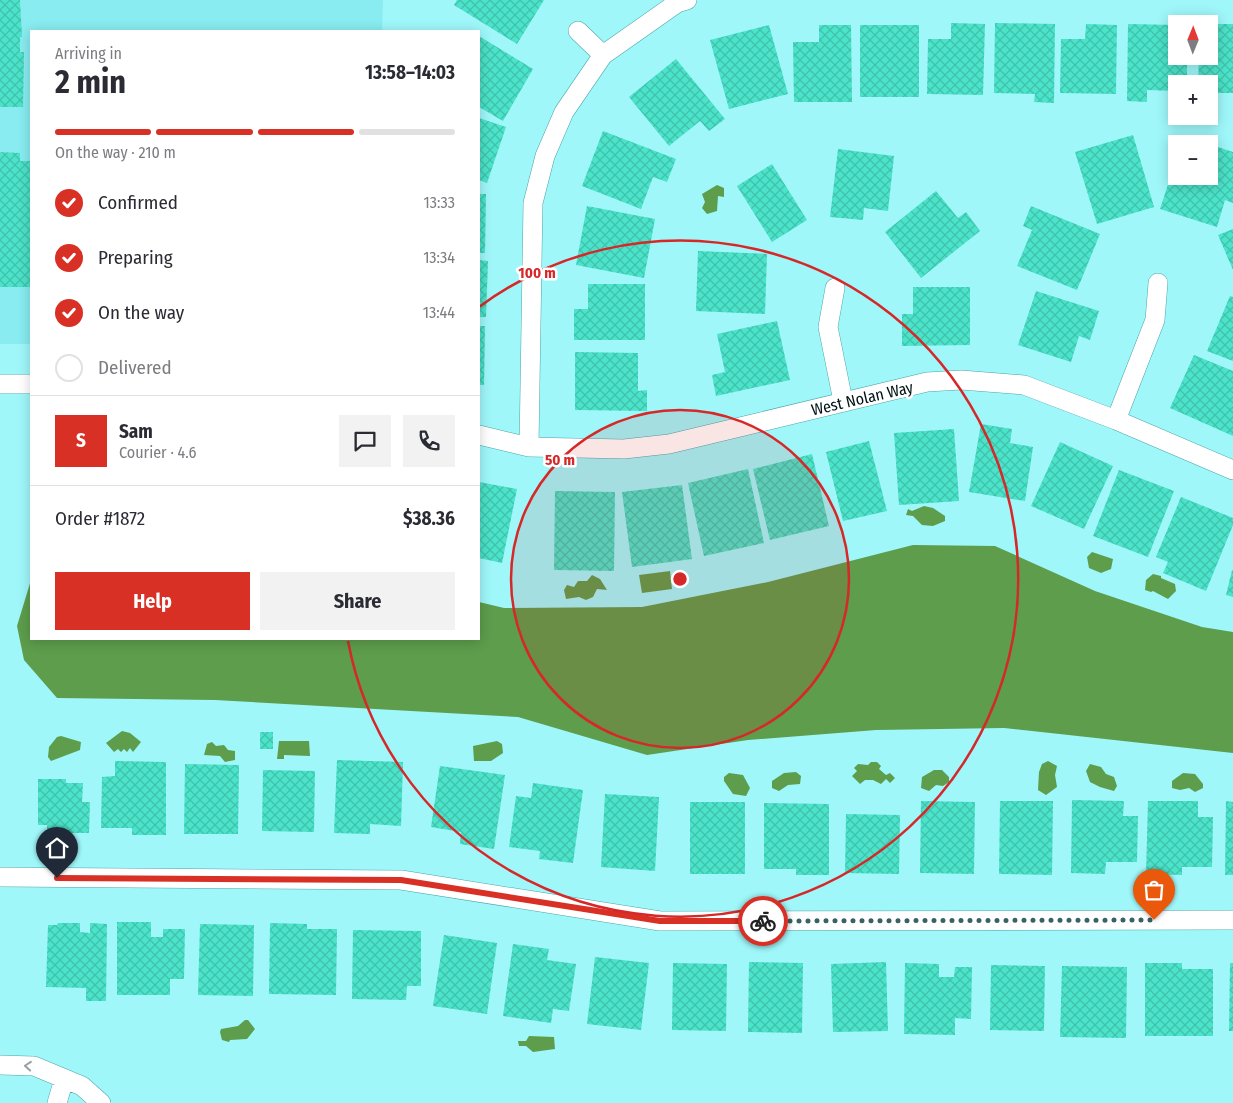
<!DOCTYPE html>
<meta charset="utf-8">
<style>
:root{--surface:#fff;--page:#f2f2f3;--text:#2b2b33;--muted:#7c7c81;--line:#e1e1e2;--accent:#d93025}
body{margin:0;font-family:"Fira Sans Condensed",sans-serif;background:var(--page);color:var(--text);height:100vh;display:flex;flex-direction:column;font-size:19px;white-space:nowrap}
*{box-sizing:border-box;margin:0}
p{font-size:16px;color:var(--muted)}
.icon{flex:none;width:28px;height:28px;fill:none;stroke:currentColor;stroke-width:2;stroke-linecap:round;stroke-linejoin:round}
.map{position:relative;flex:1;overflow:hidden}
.sheet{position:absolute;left:30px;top:30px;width:450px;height:610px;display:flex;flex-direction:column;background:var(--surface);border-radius:0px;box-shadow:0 2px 12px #0003}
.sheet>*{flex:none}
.needle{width:32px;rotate:1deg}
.buttons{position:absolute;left:1168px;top:15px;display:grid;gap:10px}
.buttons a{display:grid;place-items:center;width:50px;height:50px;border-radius:0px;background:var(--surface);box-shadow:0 2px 12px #0003;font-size:25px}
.pin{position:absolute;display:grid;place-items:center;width:42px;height:42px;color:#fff;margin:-51px -21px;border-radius:50% 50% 50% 0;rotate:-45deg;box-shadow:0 0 5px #0007}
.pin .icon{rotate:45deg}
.courier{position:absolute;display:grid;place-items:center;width:50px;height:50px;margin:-25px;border:4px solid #d93025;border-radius:50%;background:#fff;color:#222;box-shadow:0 1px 6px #0007}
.head em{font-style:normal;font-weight:700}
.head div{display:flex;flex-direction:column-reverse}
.head{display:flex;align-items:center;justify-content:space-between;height:85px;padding:0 25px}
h1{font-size:32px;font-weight:700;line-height:38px}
.bar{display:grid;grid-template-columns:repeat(4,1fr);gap:8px 5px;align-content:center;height:60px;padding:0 25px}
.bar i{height:6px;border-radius:4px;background:var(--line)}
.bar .selected{background:var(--accent)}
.bar p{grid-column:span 4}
.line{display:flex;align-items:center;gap:12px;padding:0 25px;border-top:1px solid var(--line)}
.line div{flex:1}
.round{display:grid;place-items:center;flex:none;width:52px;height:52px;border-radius:0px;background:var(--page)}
ol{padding:0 25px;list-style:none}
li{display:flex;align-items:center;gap:15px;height:55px}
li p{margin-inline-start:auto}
li .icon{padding:5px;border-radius:50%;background:var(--accent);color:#fff;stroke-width:4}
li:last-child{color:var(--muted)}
li i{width:28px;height:28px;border:2px solid var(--line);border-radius:50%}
.primary-button{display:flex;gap:10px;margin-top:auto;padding:10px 25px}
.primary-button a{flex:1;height:58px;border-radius:0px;background:var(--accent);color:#fff;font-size:20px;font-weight:700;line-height:58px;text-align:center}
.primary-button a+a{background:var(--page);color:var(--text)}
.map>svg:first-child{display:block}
</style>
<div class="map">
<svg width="1233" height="1103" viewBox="0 0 1233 1103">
<defs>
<pattern id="building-cross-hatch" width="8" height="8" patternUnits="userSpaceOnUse" patternTransform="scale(1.25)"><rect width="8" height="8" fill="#4be3c9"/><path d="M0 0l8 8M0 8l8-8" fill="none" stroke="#40c2ac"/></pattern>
</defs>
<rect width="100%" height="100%" fill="#9ff7fa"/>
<!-- built -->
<path fill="#88ecf0" d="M0 0H383L382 31H31V344H0Z"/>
<!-- water -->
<path fill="#5d9d4c" d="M717 185 724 188V197L718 196 717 211 707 214 702 208 705 202 702 194Z
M924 506 933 508 945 516V521L933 526 922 525 913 516 906 515 908 509 912 511Z
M913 545 995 546 1095 591 1202 627 1233 632V753L1004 728 876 730 748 740 647 755 518 717 215 700 57 698 24 660 17 626 31 580V639H479V602L504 608 642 607 768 582Z
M1092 552 1113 559 1111 569 1101 573 1089 568 1087 557Z
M670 571 672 589 642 593 639 575Z
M1153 574 1161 576V578L1175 584 1176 591 1168 599 1153 591 1151 592 1145 590 1146 580Z
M592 575 600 579 607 590 597 589 593 597 586 600 579 597 566 599 564 590 567 585 574 587 578 581H587Z
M122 731 130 733 141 742 133 752 130 748 127 752 124 749 121 752 118 749 114 752 106 743Z
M61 736 81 742 80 750 51 761 48 757 49 747 57 737Z
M279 741H309L310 756 284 755V759H277Z
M497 741 502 744 503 753 491 761H474L473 746Z
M212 742 216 746 224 745 228 750 235 751V760L225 762 220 756 204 755 207 744Z
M1048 761 1057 766 1055 775 1057 787 1046 795 1038 790 1039 772 1042 764Z
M871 762H877L881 766 879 769 886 775 890 773 895 778 890 783 886 779 881 784 873 780H865L860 784 852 776 857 771 854 768 858 764 868 765Z
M1090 764 1101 767 1106 774 1114 777 1117 786 1114 791 1100 787 1090 782 1086 771Z
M934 770H942L949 777V782L943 786 936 785 929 791 921 788 922 777Z
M796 772 801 776 800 784 788 785 779 791 772 788V781L784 773Z
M729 773 743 775 750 788 746 796 733 794 724 781V777Z
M1183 773 1195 774 1203 784V788L1195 792 1189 788 1180 790 1172 788V781Z
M245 1020H248L255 1029 247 1039 230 1040 229 1042 222 1040 220 1032 221 1029 238 1026Z
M529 1036 554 1037 555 1049 533 1052 526 1046H519L518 1041H526Z"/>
<!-- building -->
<path fill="url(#building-cross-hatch)" d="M0 0H20L22 37H20V52H24L23 107H0Z
M457 0H544L517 44 454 5Z
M951 23 985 24 983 95 927 94 928 39H951Z
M995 23 1055 24 1054 103 1034 102 1035 94 994 93Z
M1086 24 1117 25 1116 94 1060 93 1061 39H1085Z
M1128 24 1176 25V56H1187V84H1176V91L1147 90V102L1127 101Z
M1215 24H1233V93H1209V84H1198L1199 56H1209V39H1215Z
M769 25 788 94 729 109 710 40Z
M819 25H851L852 102H794L793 42H819Z
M860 25H919V97H860Z
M479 36 533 69 503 121 479 107Z
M676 59 725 119 709 131 700 121 669 146 629 97Z
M479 118 506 127 487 183 479 180Z
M603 131 676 159 667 182 653 177 641 209 582 186Z
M1133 135 1154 207 1097 224 1075 152Z
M1183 136 1205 143V144H1181Z
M1209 144 1233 152V203L1225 200 1217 227 1160 209 1176 160V176H1209Z
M838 149 894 156 888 211 864 208 863 220 830 217Z
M0 152 20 153V161H31V287H0Z
M772 164 807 220 772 242 737 186Z
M936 191 958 218 966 212 980 231 921 278 885 232Z
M479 194H486L485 253H479Z
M587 206 655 219 644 278 576 265Z
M1031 206 1100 234 1077 290 1017 266 1032 230 1023 226Z
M1233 229V270L1218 235Z
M698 251 767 254 765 314 696 311Z
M479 260 488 261 486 317H479Z
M588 284H645V340H574V309H588Z
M913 287H970V345L902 346V314H913Z
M1036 291 1099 311 1090 340 1079 336 1071 362 1018 345Z
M1230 296 1233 297V361L1207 351Z
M777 321 790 380 716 396 712 375 725 372 717 334Z
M479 326H485L484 385H479Z
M575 352 638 353V391L647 390V411L575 410Z
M1194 355 1233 371V436L1170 408Z
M981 424 1012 429 1010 443 1033 447 1025 501 969 492Z
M954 429 959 501 899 505 894 433Z
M869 441 887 511 843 521 826 452Z
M1060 442 1113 466 1084 529 1031 506Z
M812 454 829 526 770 540 753 469Z
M748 469 764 543 704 556 688 483Z
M1119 470 1174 491 1148 557 1093 536Z
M479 482 517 489 502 563 479 558Z
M682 485 692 559 632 567 622 492Z
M555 491 615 492 614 571 554 570Z
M1181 497 1233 518V525L1206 591 1163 573 1168 562 1156 557Z
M1232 570H1233V597L1226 595Z
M260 732H273V749H260Z
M337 760 403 762 401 826 370 824V834L334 833Z
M115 761 166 762V835H132V828H101L102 777 115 776Z
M185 764 239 765 238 834H184Z
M440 766 505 775 494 849 460 844 461 832 431 827Z
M263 770 315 771 314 832 262 831Z
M38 779H66V783H83L82 802H90L89 833H54V830H47V825H38Z
M533 783 583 790 573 863 539 859 540 851 509 847 516 796 531 798Z
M605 794 659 797 655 871 601 867Z
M1072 800 1124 801 1123 816H1138L1137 862H1106L1105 874 1071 873Z
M921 801 975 802 974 874 920 873Z
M1000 801H1053L1052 875 999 874Z
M1148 801H1198V817H1213L1212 867H1182V875L1146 874Z
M1226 801 1233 802V875H1225Z
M690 802H745V874H690Z
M764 803 829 804V875H796V869H764Z
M846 814 900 815 899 874 845 873Z
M117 922H151V937H163V929H185L184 979H170V995H117Z
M58 923H80V932L90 933V923L107 924 106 1001H86V988L46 987 48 925H57Z
M270 923 307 924V929H337L336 995 269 994Z
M200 924 254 925 253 996 198 995Z
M353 930 421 931V986H407L406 1000 352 999Z
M444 935 497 943 487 1014 433 1006Z
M513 944 549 949 547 960 576 964 569 1011 553 1009 551 1023 503 1016Z
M595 957 649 963 641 1030 587 1024Z
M749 962 803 963 802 1033 748 1032Z
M886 962 888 1031 833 1032 831 964Z
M673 963 727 964 726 1031 672 1030Z
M905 963 939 964V977H954L955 967H972L971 1019 955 1018V1035L904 1034Z
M1145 963H1182V969H1213V1036H1145Z
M1230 963H1233V1031H1229Z
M991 965 1045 966 1044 1031 990 1030Z
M1062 966 1127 967 1126 1038 1060 1037Z"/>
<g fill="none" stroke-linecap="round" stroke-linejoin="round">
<!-- minor casing -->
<g stroke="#4da5a9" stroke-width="20">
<path id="minor" d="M578 31 603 55
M835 288 828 327 843 401
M0 384H31
M1116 420 1155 320 1158 283
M479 435 529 447 624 449 669 444 927 382 961 380 1024 385 1116 420 1233 470
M529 447 533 203 545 156 564 112 603 55 677 3 687 0
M0 877 401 880 660 921 1233 920
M0 1065 34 1066 82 1086 101 1103
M57 1103 64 1079"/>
</g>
<!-- minor -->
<use href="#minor" stroke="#fff" stroke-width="19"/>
</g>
<!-- one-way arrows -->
<defs><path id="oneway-chevron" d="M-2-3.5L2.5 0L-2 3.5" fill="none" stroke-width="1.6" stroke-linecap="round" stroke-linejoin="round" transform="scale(1.25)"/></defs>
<use stroke="#99a0a1" href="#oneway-chevron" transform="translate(28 1066) rotate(-175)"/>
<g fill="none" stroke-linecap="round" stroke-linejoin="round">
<!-- done -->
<path stroke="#386264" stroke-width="5" stroke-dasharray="0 9" d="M763 921 1154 920"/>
<!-- route -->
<path stroke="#d93025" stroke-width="6" d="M57 878 401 880 660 921H763"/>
</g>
<!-- distance rings -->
<circle cx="680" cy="579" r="169" fill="#d62828" fill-opacity=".12"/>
<g fill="none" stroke="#d62828" stroke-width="2.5">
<circle cx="680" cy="579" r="169"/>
<path d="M479 307A338 338 0 1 1 348 641"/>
</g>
<g text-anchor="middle" stroke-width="5" stroke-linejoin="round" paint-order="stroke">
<!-- street labels -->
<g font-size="16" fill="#001113" stroke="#fff">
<text transform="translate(862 398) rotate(-13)" y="6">West Nolan Way</text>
</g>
</g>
<circle cx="680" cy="579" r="8" fill="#d62828" stroke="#fff" stroke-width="2.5"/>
<g font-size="15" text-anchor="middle" font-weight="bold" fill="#d62828" stroke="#fff" stroke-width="5" stroke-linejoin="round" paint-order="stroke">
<text x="537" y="278">100 m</text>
<text x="560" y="465">50 m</text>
</g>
</svg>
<div class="buttons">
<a><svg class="needle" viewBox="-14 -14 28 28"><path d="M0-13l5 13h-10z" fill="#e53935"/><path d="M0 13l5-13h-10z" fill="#7c7c81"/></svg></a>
<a>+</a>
<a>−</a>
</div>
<div class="pin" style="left:1154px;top:920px;background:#ea580c"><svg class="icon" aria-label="bag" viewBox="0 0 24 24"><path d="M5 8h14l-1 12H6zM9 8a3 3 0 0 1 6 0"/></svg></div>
<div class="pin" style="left:57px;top:878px;background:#1f2937"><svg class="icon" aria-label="home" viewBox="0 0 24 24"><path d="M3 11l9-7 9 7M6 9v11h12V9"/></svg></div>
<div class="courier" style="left:763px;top:921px"><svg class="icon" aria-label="bike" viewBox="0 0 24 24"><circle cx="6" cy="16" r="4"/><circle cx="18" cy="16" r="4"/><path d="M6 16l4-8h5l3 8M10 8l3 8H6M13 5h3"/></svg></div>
<section class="sheet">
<div class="head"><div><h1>2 min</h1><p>Arriving in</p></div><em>13:58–14:03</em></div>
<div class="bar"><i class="selected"></i><i class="selected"></i><i class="selected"></i><i></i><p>On the way · 210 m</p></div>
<ol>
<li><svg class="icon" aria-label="check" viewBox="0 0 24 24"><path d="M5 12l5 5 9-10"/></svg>Confirmed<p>13:33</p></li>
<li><svg class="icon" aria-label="check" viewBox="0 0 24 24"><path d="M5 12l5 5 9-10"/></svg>Preparing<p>13:34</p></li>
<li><svg class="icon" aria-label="check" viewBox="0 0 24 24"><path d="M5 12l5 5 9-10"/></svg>On the way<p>13:44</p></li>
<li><i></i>Delivered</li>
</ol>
<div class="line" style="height:90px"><b class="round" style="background:var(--accent);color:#fff">S</b><div><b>Sam</b><p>Courier · 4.6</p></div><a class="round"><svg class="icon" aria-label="chat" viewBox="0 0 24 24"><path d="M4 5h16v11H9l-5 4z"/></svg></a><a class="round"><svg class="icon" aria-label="phone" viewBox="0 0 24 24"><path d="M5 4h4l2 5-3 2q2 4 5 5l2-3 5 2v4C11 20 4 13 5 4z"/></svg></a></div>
<div class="line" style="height:65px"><div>Order #1872</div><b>$38.36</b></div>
<div class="primary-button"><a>Help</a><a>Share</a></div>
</section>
</div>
